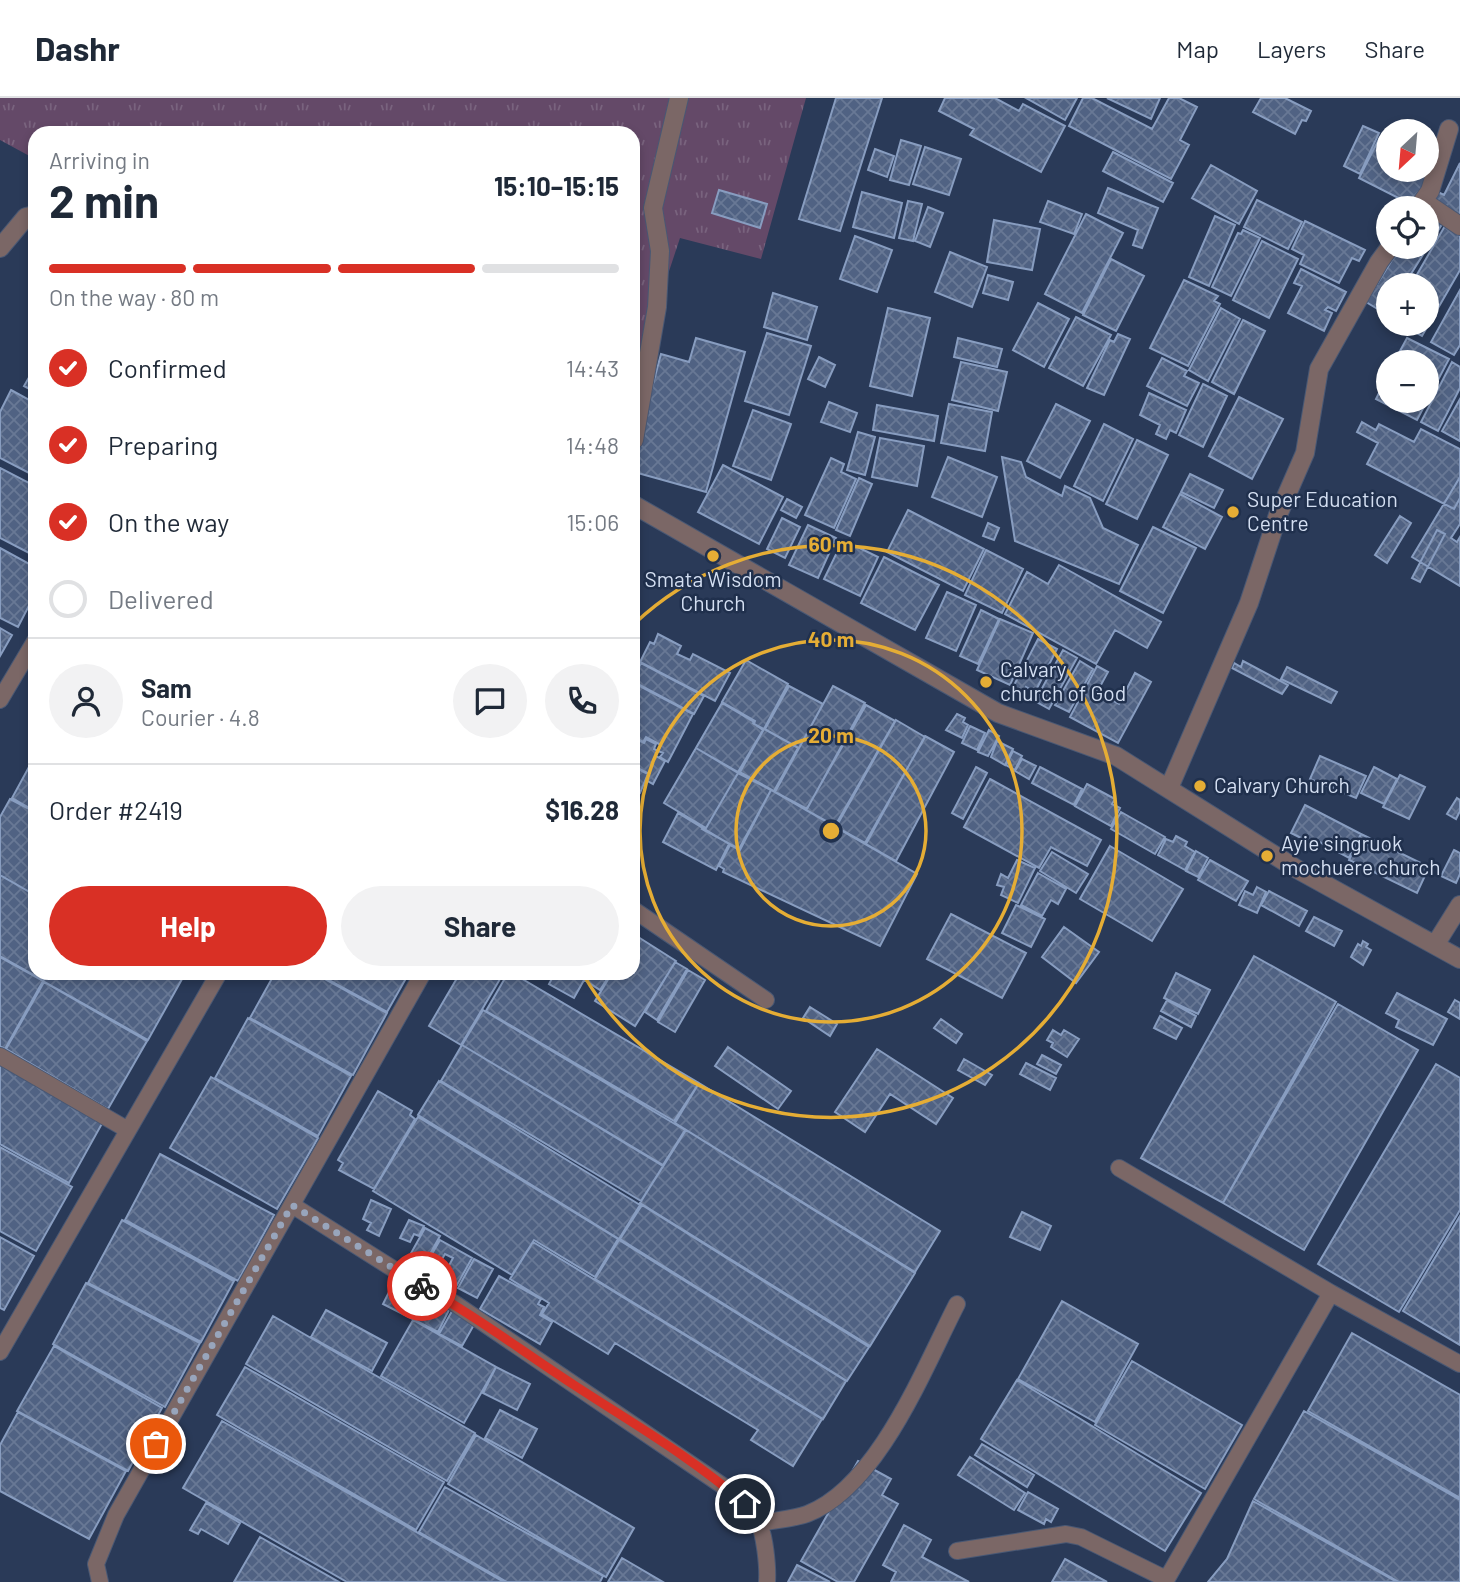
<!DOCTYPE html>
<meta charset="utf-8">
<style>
:root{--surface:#fff;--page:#f2f2f3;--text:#1f2937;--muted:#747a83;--line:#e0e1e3;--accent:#d93025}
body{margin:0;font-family:Barlow,sans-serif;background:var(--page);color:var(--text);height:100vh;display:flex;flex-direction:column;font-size:26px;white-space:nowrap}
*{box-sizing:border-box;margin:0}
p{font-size:23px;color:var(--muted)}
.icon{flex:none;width:38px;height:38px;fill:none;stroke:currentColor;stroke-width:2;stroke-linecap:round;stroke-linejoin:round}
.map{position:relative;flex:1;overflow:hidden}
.details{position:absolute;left:28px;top:28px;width:612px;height:854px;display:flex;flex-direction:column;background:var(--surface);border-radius:21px;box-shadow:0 4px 10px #0003}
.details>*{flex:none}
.needle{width:46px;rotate:206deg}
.buttons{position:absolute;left:1376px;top:21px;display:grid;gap:14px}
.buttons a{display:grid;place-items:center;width:63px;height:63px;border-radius:50%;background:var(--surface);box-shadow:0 4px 10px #0003;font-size:35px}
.pin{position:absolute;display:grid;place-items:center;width:60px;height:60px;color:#fff;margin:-30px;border:4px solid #fff;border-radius:50%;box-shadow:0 2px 7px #0007}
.courier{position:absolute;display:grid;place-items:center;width:70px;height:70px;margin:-35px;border:5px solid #d93025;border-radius:50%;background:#fff;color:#222;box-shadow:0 2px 9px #0007}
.summary em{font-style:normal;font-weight:700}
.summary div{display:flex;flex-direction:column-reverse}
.summary{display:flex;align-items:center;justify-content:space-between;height:119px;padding:0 21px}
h1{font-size:46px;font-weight:700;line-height:52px}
.bar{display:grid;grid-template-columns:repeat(4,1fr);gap:10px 7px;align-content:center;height:84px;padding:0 21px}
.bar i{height:9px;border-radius:5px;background:var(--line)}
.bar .current{background:var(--accent)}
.bar p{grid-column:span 4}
.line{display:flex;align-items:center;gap:18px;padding:0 21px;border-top:2px solid var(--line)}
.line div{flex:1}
.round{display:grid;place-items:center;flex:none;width:74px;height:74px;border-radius:37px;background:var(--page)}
ol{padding:0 21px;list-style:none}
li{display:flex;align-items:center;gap:21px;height:77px}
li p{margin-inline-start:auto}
li .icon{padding:7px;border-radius:50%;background:var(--accent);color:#fff;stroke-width:4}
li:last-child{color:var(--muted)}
li i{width:38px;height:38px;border:4px solid var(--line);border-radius:50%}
.cta{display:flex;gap:14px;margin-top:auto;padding:14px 21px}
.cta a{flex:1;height:80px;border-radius:42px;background:var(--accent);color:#fff;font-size:28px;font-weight:700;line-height:80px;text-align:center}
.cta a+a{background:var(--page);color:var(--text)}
header{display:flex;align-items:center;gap:42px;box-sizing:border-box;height:98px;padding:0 35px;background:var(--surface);border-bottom:2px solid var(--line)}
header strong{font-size:33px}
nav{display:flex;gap:38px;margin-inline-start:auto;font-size:24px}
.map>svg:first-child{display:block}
</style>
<header>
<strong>Dashr</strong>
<nav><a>Map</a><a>Layers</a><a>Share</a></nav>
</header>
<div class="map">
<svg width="1460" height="1484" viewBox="0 0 1460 1484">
<defs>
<pattern id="grass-tufts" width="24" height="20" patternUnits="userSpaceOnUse" patternTransform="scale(1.75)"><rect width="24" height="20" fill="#644968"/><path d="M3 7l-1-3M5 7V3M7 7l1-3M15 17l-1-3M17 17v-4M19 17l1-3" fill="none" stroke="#79637e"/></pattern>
<pattern id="building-cross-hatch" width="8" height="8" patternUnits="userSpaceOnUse" patternTransform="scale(1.75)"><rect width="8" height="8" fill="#506283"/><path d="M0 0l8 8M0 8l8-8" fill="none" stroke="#687895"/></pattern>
</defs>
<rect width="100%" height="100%" fill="#2a3a58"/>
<!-- grass -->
<path fill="url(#grass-tufts)" d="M0 0H806L761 161 680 140 634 279V35H35V61L0 42Z"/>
<!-- building -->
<path fill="url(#building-cross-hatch)" stroke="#889dc0" stroke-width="2" d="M836 0H882L840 133 799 121Z
M945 0H995L1019 13 1023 6 1065 28 1041 74 970 37 974 31 939 13Z
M1026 0H1077L1065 22Z
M1083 0H1092L1152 31 1169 0H1179L1197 9 1180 42 1189 47 1171 81 1069 28Z
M1107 0H1160L1151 21Z
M1261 0H1285L1311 13 1306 23 1302 22 1295 36 1253 14Z
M1363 28 1379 35 1360 76 1344 68Z
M1380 39 1388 43V72H1426V63L1435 67 1414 108 1359 80Z
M901 42 921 48 909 87 890 82Z
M925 49 961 61 949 97 913 86Z
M875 51 894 58 887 79 868 72Z
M1113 54 1173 85 1163 104 1103 73Z
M1460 65V121L1430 106 1436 93 1444 97Z
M1211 67 1257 93 1239 126 1192 100Z
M1108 90 1158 110 1142 150 1133 147 1138 132 1098 115Z
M719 92 767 106 760 130 712 115Z
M862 94 902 105 894 140 853 129Z
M1257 102 1302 124 1288 151 1244 129Z
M908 103 922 106 913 143 899 140Z
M1048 103 1082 116 1074 136 1040 124Z
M928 109 943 115 930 149 915 143Z
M1426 110 1446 120 1404 187H1388L1386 216 1366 204 1400 149H1426Z
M1086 116 1123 135 1082 215 1045 196Z
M1215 118 1235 127 1209 188 1189 179Z
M994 122 1040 131 1032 172 987 164Z
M1305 123 1365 152 1359 163 1352 160 1339 185 1300 166 1304 157 1292 151Z
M1446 126 1460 134V172L1422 238 1400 226H1426V187H1411Z
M1243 132 1260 140 1231 198 1212 189 1238 135 1241 136Z
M855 138 892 152 877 194 840 181Z
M1262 143 1298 161 1269 220 1233 202Z
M950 154 987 169 972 209 935 194Z
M1111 161 1144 178 1116 233 1083 217Z
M1301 171 1346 194 1336 213 1328 209 1325 212 1332 215 1324 233 1288 215 1302 188 1294 185Z
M988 177 1013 184 1008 202 983 195Z
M1184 182 1218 198 1214 203 1220 206 1188 268 1150 250Z
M1460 192V247L1454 257 1431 244Z
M773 195 817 209 807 242 764 229Z
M1038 205 1069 221 1044 269 1013 252Z
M888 210 930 220 912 298 870 288Z
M1221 210 1240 221 1208 283 1189 272Z
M1076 219 1111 237 1083 288 1049 270Z
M1243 222 1265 233 1234 296 1212 284Z
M767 235 811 248 789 317 745 303Z
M1118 236 1130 241 1104 297 1087 290 1110 242 1114 244Z
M696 240 745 254 706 394 634 374V357L661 256 689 264Z
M958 240 1002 251 997 269 954 259Z
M1407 240 1449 261 1417 322 1376 301 1388 277V303H1426V264H1394Z
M819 259 835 267 825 289 808 281Z
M1162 260 1187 273 1184 278 1199 285 1187 308 1147 288Z
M961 264 1007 274 998 313 952 302Z
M1452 264 1460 269V290L1438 333 1421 324Z
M35 269V294L24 288Z
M1203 286 1227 298 1203 349 1179 337Z
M11 292 35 305V378L0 360V314Z
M1149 295 1186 312 1176 335 1170 332 1166 341 1156 336 1160 327 1140 317Z
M1239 299 1283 321 1252 381 1209 358Z
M1460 301V343L1442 333Z
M829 304 857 315 850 334 821 324Z
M949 306 992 314 985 353 941 345Z
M1056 306 1090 323 1060 380 1027 363Z
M877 307 938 318 934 343 873 332Z
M753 312 791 326 771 382 733 368Z
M1362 324 1376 332 1379 326 1414 344 1421 331 1460 351V400L1454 411 1367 366 1378 345 1357 334Z
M1104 326 1133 341 1103 403 1074 388Z
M858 334 875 339 865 377 847 372Z
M880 340 924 348 917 388 872 379Z
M1137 342 1168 357 1137 421 1106 406Z
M948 359 997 379 982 419 932 399Z
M1002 359 1021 364 1026 379 1062 398 1065 388 1090 400 1103 430 1138 447 1119 486 1015 443Z
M831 360 844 366 841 374 856 381 834 430 805 417Z
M723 367 783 399 759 446 698 414Z
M0 370 35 388V458L0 440Z
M1190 376 1223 392 1214 410 1181 394Z
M1460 379V426L1451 440 1457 444 1460 439V488L1412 459Z
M859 380 872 386 850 438 836 432Z
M1180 396 1222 419 1205 451 1163 429Z
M787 401 802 409 796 420 781 412Z
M908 412 984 451 963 493 887 454Z
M1400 418 1411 425 1387 465 1375 457Z
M782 420 800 429 785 460 767 451Z
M988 425 999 430 994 442 983 438Z
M808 427 836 440 818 480 789 467Z
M1153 429 1196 450 1163 515 1120 493Z
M1437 432 1445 436 1420 484 1412 480Z
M843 442 878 459 860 498 824 481Z
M0 450 35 469V496L18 529 0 520Z
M986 452 1023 471 1002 515 965 497Z
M884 459 939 487 915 532 861 505Z
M1059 467 1161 524 1147 550 1115 532 1096 566 1005 516 1027 474 1048 486Z
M947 494 976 507 956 553 926 540Z
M981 512 999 521 978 566 960 558Z
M1000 521 1033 535 1010 587 977 572Z
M0 530 12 537 0 558Z
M658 536 681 548 677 556 690 562 693 556 730 575 715 603 640 564 650 544 654 546Z
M1038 541 1057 551 1035 594 1026 589 1022 598 1011 593Z
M1063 552 1077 560 1049 611 1035 603Z
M746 562 788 586 764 631 754 626 755 623 722 604Z
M1080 563 1093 571 1069 614 1055 607Z
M1243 563 1288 587 1282 596 1232 570 1234 565 1241 569Z
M641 565 704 598 694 616 634 584V579Z
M1097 568 1108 574 1097 594 1119 606 1135 575 1151 584 1118 645 1070 619Z
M1287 569 1337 594 1331 605 1281 581Z
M634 585 693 616 668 664 660 659 663 655 658 653 661 647 646 639 643 644 634 638Z
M789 588 823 606 799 650 765 631Z
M833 588 865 605 807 711 775 694Z
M722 605 754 624 753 625 763 632 738 674 696 650Z
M866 607 895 623 835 728 806 712Z
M957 616 965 620 963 624 968 627 962 640 946 632Z
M896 622 925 639 865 745 836 729Z
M970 628 985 635 977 652 962 645Z
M764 631 798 650 774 693 740 674Z
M989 632 999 638 988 658 978 654Z
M925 638 954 654 896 763 866 746Z
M634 640 644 645 646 641 656 646 654 651 658 653 656 658 665 663 653 686 646 682 649 676 634 668Z
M997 643 1013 651 1005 667 991 659Z
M696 650 738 675 706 730 664 705Z
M1013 653 1022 658 1015 672 1006 667Z
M35 658V713L12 700Z
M1320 658 1366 678 1356 700 1310 681Z
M1022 661 1036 668 1029 681 1015 673Z
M634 669 648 676 640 695 634 692Z
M976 669 987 675 963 721 952 715Z
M1040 669 1082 691 1074 707 1032 685Z
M1374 669 1397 681 1384 706 1361 695Z
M738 675 771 692 739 751 702 731 704 729 706 730Z
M1400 677 1425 689 1409 721 1383 709Z
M990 681 1101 742 1087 768 1051 749 1039 770 964 729Z
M1087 686 1115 701 1112 706 1120 710 1111 728 1075 708Z
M771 692 917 776 880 848 723 774 724 771 719 768 730 747 740 752Z
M1457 700 1460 702V713L1456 721 1447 716Z
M10 701 35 714V797L0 777V719Z
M1305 707 1361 736 1349 760 1316 742 1313 746 1291 735Z
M1121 714 1165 739 1155 756 1111 731Z
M678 715 729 746 716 772 663 744Z
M1361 736 1429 769 1417 795 1349 762Z
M1176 738 1187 744 1185 748 1195 754 1185 772 1158 757 1166 741 1173 744Z
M1110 748 1183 791 1152 843 1080 801Z
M1454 752 1460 755V776L1456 785 1441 778Z
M1196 753 1208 760 1198 779 1186 773Z
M1052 754 1088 776 1076 795 1040 773Z
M1017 762 1035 770 1018 805 1001 797 1004 789 997 787 1001 776 1008 780Z
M1210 762 1248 783 1236 803 1198 782Z
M1038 775 1066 791 1058 806 1051 802 1042 818 1021 807Z
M0 777 35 797V875H47L43 882 0 858Z
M1257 789 1266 794 1257 815 1239 807 1245 793 1253 797Z
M1269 793 1307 813 1299 828 1261 807Z
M1016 807 1045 821 1031 849 1002 835Z
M951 816 1026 855 1002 900 927 861Z
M1314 819 1342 833 1334 848 1306 833Z
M1064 829 1099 854 1076 885 1042 859Z
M635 837 676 863 635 928 595 903 612 875H634Z
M1363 843 1368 846 1366 849 1371 852 1363 867 1351 859 1358 846 1361 848Z
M1254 858 1336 904 1223 1105 1141 1060Z
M0 859 43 883 5 951 0 948Z
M675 864 687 871 657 922 645 914Z
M688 872 705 882 675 934 658 924Z
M47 875H172L182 881 148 942 43 883Z
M275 875H314L387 915 353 977 250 920Z
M316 875H409L387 914Z
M460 875 503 876 461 947 429 928Z
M508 875H512L699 985 674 1023 486 913Z
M555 875H572L584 882 574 900 549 886Z
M574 875H611L600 892Z
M1176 875 1210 892 1198 916 1164 900Z
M44 884 147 943 108 1011 6 951Z
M1397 895 1447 921 1433 947 1396 929 1399 922 1386 915Z
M1167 902 1196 918 1191 929 1161 913Z
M1455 902 1460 905V921L1448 914Z
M1338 906 1418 952 1304 1152 1223 1105Z
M810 909 837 926 830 938 803 920Z
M483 912 685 1032 663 1067 462 947Z
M1160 918 1182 930 1176 941 1154 930Z
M248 920 351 978 318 1038 215 980Z
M941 921 962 936 956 945 934 930Z
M1053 932 1061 937 1064 932 1079 941 1067 959 1051 949 1053 945 1047 942Z
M462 947 663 1068 641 1103 441 983Z
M728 949 791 993 778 1011 715 968Z
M877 951 953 1000 936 1026 890 996 865 1034 835 1014Z
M1042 957 1061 967 1056 976 1037 966Z
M964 961 992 977 985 987 958 972Z
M0 965 104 1022 69 1085 0 1046Z
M1026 965 1056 980 1050 992 1020 976Z
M1436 966 1460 980V1112L1399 1214 1318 1166Z
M211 979 318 1040 277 1111 170 1050Z
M439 983 640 1107 619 1141 418 1017Z
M699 985 940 1133 915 1174 675 1025Z
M378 993 412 1013 410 1017 415 1021 374 1091 339 1072 343 1065 338 1062Z
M418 1019 618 1141 595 1179 534 1142 512 1177 373 1093Z
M686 1032 915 1175 870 1248 640 1105Z
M0 1049 72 1089 36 1153 0 1133Z
M160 1056 274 1117 238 1183 125 1122Z
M371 1102 391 1111 379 1138 367 1132 371 1125 363 1121Z
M642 1107 869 1249 847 1283 620 1141Z
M1022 1114 1051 1128 1040 1152 1010 1139Z
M1460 1118V1247L1403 1213Z
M122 1122 234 1183 201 1244 88 1185Z
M409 1122 424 1128 419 1138 414 1136 410 1144 400 1140Z
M425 1130 440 1138 425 1165 410 1157Z
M0 1139 34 1158 4 1212 0 1210Z
M440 1142 472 1160 457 1187 443 1179 453 1160 445 1156 435 1173 425 1168Z
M619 1142 846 1283 823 1321 595 1181Z
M533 1144 822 1321 793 1368 751 1342 758 1332 615 1245 608 1256 542 1216 549 1205 510 1181Z
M474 1161 493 1171 477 1200 458 1190Z
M499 1178 541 1201 538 1206 544 1209 540 1217 552 1224 540 1246 480 1211Z
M395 1182 450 1210 438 1234 383 1206Z
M86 1185 200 1245 165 1309 53 1246Z
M1062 1203 1138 1246 1095 1324 1018 1281Z
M326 1212 387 1245 372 1273 311 1239Z
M452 1213 475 1225 462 1248 439 1236Z
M273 1218 475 1335 447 1383 246 1266Z
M413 1222 496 1269 464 1325 381 1278Z
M1352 1235 1460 1297V1400L1308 1313Z
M54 1248 162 1310 128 1373 17 1313Z
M1132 1263 1242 1327 1205 1391 1095 1327Z
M245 1269 444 1384 416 1432 217 1317Z
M496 1269 530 1286 517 1312 483 1295Z
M1017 1282 1201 1395 1165 1453 981 1341Z
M500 1312 537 1331 522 1360 485 1340Z
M1304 1313 1460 1402V1484H1399L1254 1401Z
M18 1314 126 1373 89 1441 0 1393V1347Z
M222 1323 504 1484H347L183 1390Z
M476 1337 634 1430 606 1479 448 1386Z
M982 1346 1034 1377 1027 1389 975 1357Z
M970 1359 1025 1395 1014 1412 958 1377Z
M858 1363 891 1381 882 1397 898 1406 854 1484H838L801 1463Z
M445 1389 603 1478 600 1484H507L419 1434Z
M1028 1394 1058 1411 1051 1424 1046 1421 1044 1426 1018 1412Z
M1253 1403 1397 1484H1208L1227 1461Z
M206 1405 240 1425 228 1446 201 1431 198 1436 190 1432Z
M904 1427 931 1442 922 1459 969 1484H891L896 1474 883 1467Z
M260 1439 339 1484H234Z
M622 1460 663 1484H608Z
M1065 1461 1107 1484H1052Z
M797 1467 830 1484H788Z"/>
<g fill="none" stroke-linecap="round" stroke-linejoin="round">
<!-- service casing -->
<g stroke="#495874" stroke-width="18">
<path id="service" d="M0 602 35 543
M634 812 766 902
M0 958 128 1032
M1119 1070 1331 1195
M292 1107 395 1172 454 1205 726 1390C737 1400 749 1410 757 1422 765 1434 768 1470 767 1484
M0 1254 219 875
M760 1425C775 1422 793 1421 807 1416 878 1389 924 1270 957 1206
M957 1453 1066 1436 1081 1439 1166 1481
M100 1484 96 1466 116 1417 423 875
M1165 1484 1331 1195 1460 1266"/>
</g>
<!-- minor casing -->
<g stroke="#495874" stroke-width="20">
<path id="minor" d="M1423 103 1460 128
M1418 110 1430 93 1449 31
M0 150 26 119 35 117
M634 342 657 209 660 153 653 110 679 0
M634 407 998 615 1116 658 1295 770 1460 861
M1169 690 1249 505 1278 417 1305 355 1319 271 1379 164 1390 149
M1435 847 1460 807"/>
</g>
<!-- service -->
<use href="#service" stroke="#7b6766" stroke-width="16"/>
<!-- minor -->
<use href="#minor" stroke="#7b6766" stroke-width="18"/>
</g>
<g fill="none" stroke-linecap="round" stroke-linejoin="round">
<!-- done -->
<path stroke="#98a5bc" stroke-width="7" stroke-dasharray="0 12.6" d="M156 1346 292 1107 422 1188"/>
<!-- route -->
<path stroke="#d93025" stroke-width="9" d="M422 1188C475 1217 523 1254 574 1287 632 1325 693 1360 745 1406"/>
</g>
<!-- distance rings -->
<g fill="none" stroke="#e5ad35" stroke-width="3.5">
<circle cx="831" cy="733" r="95"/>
<circle cx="831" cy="733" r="191"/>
<path d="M634 526A286 286 0 1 1 583 876"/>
</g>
<!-- markers -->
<g fill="#e5ad35" stroke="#20304d" stroke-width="2.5">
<circle cx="1233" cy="414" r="7"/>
<circle cx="713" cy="458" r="7"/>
<circle cx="986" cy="584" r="7"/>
<circle cx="1200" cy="688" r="7"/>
<circle cx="1267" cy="758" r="7"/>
</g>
<g text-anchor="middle" stroke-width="5" stroke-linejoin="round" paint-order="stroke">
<!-- poi labels -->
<g font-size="21" fill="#d4dff2" stroke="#20304d" text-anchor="start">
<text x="1247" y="409">Super Education<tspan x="1247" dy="24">Centre</tspan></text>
<text x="713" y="489" text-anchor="middle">Smata Wisdom<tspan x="713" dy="24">Church</tspan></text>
<text x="1000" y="579">Calvary<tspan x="1000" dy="24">church of God</tspan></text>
<text x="1214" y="695">Calvary Church</text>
<text x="1281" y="753">Ayie singruok<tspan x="1281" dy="24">mochuere church</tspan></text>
</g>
</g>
<circle cx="831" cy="733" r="10" fill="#e5ad35" stroke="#20304d" stroke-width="3.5"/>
<g font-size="21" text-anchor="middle" font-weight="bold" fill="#e5ad35" stroke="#20304d" stroke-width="5" stroke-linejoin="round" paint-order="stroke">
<text x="831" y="454">60 m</text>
<text x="831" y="549">40 m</text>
<text x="831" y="645">20 m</text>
</g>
</svg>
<div class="buttons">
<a><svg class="needle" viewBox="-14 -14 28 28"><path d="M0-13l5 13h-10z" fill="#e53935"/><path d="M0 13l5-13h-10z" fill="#747a83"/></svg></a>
<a><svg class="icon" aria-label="locate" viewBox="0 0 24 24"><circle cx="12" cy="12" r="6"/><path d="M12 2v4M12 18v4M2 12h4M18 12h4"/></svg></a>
<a>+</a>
<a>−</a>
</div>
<div class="pin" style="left:156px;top:1346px;background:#ea580c"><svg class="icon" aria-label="bag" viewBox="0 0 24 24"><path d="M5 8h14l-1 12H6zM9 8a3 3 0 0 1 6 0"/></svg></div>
<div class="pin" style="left:745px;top:1406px;background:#1f2937"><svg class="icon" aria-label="home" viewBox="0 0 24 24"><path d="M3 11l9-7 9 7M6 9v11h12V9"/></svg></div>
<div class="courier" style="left:422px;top:1188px"><svg class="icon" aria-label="bike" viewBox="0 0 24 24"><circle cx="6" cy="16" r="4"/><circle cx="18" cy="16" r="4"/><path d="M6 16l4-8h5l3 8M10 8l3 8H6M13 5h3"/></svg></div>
<section class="details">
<div class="summary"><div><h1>2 min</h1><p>Arriving in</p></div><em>15:10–15:15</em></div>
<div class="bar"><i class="current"></i><i class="current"></i><i class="current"></i><i></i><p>On the way · 80 m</p></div>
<ol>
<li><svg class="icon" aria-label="check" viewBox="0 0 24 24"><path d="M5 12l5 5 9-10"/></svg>Confirmed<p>14:43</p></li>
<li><svg class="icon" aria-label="check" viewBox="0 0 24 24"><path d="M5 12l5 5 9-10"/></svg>Preparing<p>14:48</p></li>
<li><svg class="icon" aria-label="check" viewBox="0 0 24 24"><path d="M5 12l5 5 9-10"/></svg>On the way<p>15:06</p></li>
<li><i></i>Delivered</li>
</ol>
<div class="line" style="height:126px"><a class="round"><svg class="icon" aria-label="person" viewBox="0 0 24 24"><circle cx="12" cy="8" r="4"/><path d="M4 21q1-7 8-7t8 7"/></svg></a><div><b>Sam</b><p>Courier · 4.8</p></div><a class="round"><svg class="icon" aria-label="chat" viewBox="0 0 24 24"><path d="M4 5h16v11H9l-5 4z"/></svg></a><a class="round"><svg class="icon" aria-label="phone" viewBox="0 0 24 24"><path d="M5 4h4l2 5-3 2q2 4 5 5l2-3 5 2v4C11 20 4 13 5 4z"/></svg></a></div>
<div class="line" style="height:91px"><div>Order #2419</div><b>$16.28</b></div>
<div class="cta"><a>Help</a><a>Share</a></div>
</section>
</div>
